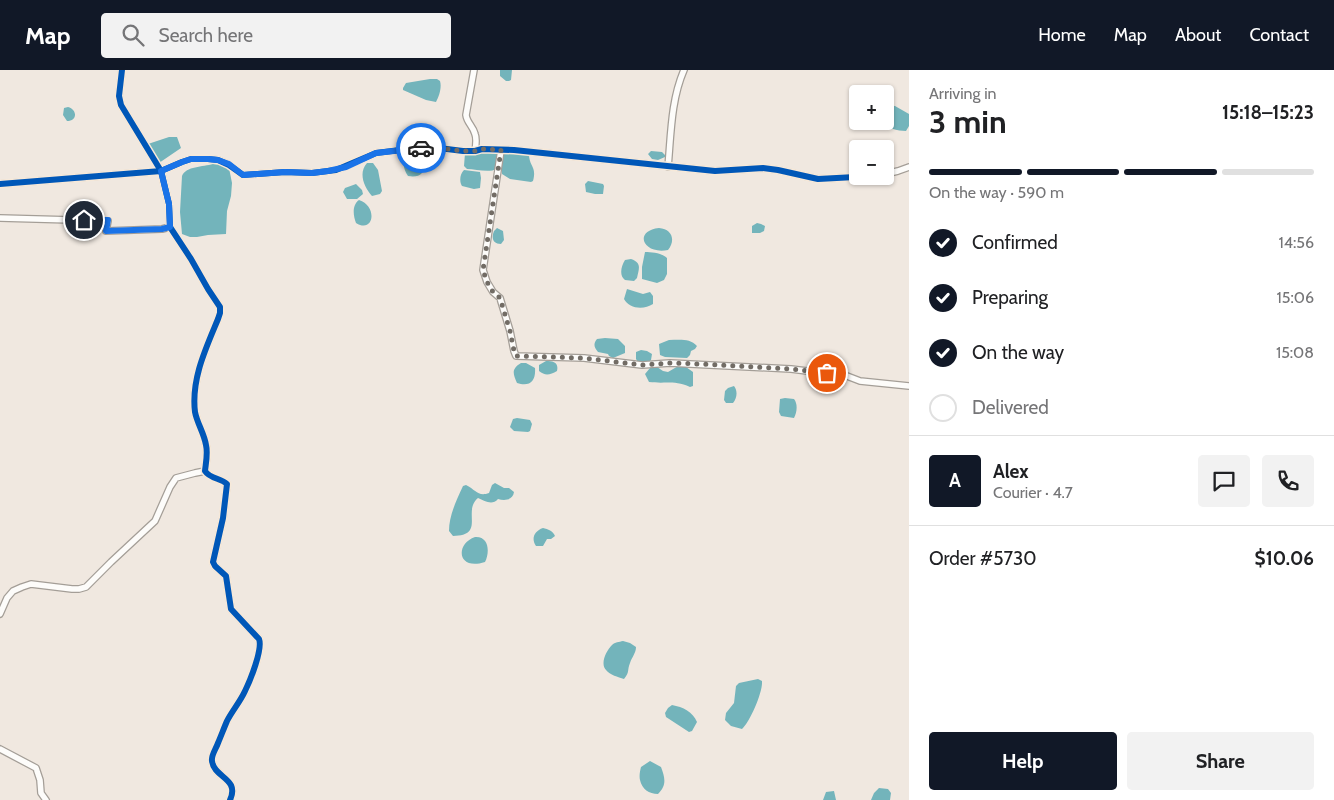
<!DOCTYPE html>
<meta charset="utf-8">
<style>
:root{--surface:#fff;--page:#f2f2f2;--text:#202124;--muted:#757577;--line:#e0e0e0;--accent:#111827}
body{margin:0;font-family:Cabin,sans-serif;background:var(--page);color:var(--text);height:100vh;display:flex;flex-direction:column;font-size:19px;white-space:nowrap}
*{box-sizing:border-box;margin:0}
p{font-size:16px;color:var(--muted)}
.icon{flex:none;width:28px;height:28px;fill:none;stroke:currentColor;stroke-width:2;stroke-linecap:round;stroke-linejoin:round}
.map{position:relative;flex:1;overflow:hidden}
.sheet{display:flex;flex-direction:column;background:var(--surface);width:425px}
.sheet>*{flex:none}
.tools{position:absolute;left:849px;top:15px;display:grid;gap:10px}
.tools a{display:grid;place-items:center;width:45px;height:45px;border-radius:5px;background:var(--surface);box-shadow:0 1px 4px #0004;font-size:25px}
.pin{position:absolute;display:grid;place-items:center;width:42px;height:42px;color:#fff;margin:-21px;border:2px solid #fff;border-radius:50%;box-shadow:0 1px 5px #0007}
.courier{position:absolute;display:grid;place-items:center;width:50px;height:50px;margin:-25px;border:4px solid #1a73e8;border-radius:50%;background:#fff;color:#222;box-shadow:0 1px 6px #0007}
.head em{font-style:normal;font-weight:800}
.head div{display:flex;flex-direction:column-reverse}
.head{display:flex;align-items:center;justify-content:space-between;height:85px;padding:0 20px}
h1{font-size:32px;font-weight:800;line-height:38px}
.bar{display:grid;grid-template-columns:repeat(4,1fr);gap:8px 5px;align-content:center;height:60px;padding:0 20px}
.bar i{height:6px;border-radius:4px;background:var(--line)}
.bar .active{background:var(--accent)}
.bar p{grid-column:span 4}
.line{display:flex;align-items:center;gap:12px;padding:0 20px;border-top:1px solid var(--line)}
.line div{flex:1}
.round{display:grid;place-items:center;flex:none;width:52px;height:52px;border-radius:5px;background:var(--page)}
ol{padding:0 20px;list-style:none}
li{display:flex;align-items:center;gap:15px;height:55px}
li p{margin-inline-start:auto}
li .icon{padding:5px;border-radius:50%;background:var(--accent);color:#fff;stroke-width:4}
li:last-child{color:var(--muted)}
li i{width:28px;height:28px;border:2px solid var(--line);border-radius:50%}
.cta{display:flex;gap:10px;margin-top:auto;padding:10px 20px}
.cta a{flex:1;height:58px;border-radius:5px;background:var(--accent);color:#fff;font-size:20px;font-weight:800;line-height:58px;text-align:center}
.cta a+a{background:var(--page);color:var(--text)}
header{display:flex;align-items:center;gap:30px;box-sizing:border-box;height:70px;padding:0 25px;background:var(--accent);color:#fff}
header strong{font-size:24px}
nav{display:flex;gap:28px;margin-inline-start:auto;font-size:18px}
.search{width:350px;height:45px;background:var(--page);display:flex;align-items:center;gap:12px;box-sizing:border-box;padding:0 18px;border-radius:5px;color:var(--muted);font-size:19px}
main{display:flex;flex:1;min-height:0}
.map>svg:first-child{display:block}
</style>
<header>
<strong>Map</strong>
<div class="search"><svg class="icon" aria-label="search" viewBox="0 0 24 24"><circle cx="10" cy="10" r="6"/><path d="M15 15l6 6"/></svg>Search here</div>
<nav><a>Home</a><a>Map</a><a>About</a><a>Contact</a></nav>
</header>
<main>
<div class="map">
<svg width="909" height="730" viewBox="0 0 909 730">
<rect width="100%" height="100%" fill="#f0e8e0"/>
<!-- water -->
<path fill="#73b4bb" d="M500 0H512L511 10 509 11H506L500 6Z
M430 9H437L440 11C442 17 439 27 436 32L426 30 403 20V18L406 13Z
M885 35 895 36 909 44V56L906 61C898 61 886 58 880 52L885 51Z
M68 37C78 40 77 51 67 51L63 45 64 38Z
M169 67H177L181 78 159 93 148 74Z
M412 81H421C425 94 428 109 408 106 402 97 401 86 412 81Z
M495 81 499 84 497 99C488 103 476 99 467 99L464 96 465 83Z
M651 81 662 82 665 85V87L658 90 652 89 648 84Z
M504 82 529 84C529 97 537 96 533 111L531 112 510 109 502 104 501 97Z
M367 93H373L378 100 382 121 380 124 372 126C364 117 358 103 367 93Z
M213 94 222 95 229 98 232 113 231 126 227 141 226 164 208 165 197 167H190L182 164 180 142 182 106C186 96 203 97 213 94Z
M464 100 480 102 481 108 480 118 474 119 462 116C459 111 460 104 464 100Z
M588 111 603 114 604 116 603 124H595L586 122 585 114Z
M356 114 362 120 363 124 357 129H347L343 122 345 118Z
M359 130C378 136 374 164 356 153 353 145 352 135 359 130Z
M757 153 761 154 765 156 764 161 760 163H752V156Z
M497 158 503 161 504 170 501 174C493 174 491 168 494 161Z
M659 158C672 159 676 170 668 180 643 185 633 161 659 158Z
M645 182C652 182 662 183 667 188V204L664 210 657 213 642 209V197Z
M631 189C642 193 639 198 637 208L634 211 625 210C619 206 621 196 625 190Z
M627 219 643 224 650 222 653 226V234C644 240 629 239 624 229Z
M605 268 618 269 625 276V283L613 288 609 286 608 284 598 282C594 277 593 274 597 269Z
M669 270C679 270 690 268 697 276L695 279 691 281 690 285 687 288 665 287 660 285 659 274Z
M641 280 647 281 652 284 651 290 648 293 638 292 636 289V282Z
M546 291C553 291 559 292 557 301 550 305 545 306 539 301V295Z
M521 293H526L535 298C536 311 530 317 517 313 513 304 511 299 521 293Z
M680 295 686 297 693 302V316L690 317C674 310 665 314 649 312L645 304 650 298 657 297 663 301 668 302Z
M734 316C738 321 737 328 733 333H726L724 330 725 321 728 318Z
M785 328 794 329C798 334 797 342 794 348L781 346 779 342 780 329Z
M517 348 530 350 532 354 530 361 528 362 514 361 510 357 513 349Z
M495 413 504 418H509L514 422C513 430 505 431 498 429 492 436 485 431 478 428 462 441 486 466 453 466L449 461C449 446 456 431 463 416L466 415C476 420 478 427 489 423L492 415Z
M543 458C548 459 553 461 555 466L551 469H547L543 476H536C531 469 534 461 543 458Z
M475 467C489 466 490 482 485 492 457 501 455 474 475 467Z
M623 571 630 573 636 577C636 583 632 587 630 593 627 600 630 602 624 609 618 607 610 605 606 600 600 594 606 581 612 575 615 572 619 572 623 571Z
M758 609 762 611C763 622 750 652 742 659L731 656 725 650 726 643 734 633 736 616 739 613Z
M672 635C683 637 693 642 697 652L692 661 689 662 666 647 665 643 668 638Z
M650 691 661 697C665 708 667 715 658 724 649 724 642 719 640 710 639 706 640 701 641 697Z
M879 718 888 719 891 723 890 730H871L874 723Z
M834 721 836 730H823L826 722Z"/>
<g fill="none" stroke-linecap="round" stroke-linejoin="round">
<!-- street casing -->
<g stroke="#a49e97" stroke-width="8">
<path id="street" d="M122 0 119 26 121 35 161 101 169 134 170 157 191 189 208 219 220 237V243L218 249C206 278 191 309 195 342 197 353 204 363 206 375 208 383 206 392 205 401 210 409 221 408 227 414L223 448 213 492 215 496 226 506 231 539 259 569C263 579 250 611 245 621 240 632 232 641 227 651 224 658 221 666 218 673 216 679 211 685 212 691 214 708 240 708 230 730
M474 0 466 45C467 53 473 56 475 64 477 69 476 75 475 81
M501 80 483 200 487 212 493 222 500 228 510 261 514 281 516 286 584 288 642 295 670 293 791 299 847 306 860 311 909 316
M668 97C671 64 671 30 684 0
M885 104 898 101 909 97
M0 114 161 101 182 92 191 89H208L218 90 229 95 243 105 285 102 312 103 336 100 376 83 408 79 439 78 463 81H475L482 79 514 80 715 101 763 98 778 100 818 109 874 106
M0 148 108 151 106 161 162 159 170 157
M0 544 7 528 13 521 22 517 31 514 72 519H79L86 517 111 492 155 451 170 417 176 408 195 403 205 401
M0 679 36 698 40 710 41 723 46 730"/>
</g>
<!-- street -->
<use href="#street" stroke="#fdfcfa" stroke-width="5.5"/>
<!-- cycleway casing -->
<g stroke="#f7e9d9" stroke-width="9">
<path id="cycleway" d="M122 0 119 26 121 35 161 101 169 134 170 157 191 189 208 219 220 237V243L218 249C206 278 191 309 195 342 197 353 204 363 206 375 208 383 206 392 205 401 210 409 221 408 227 414L223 448 213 492 215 496 226 506 231 539 259 569C263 579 250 611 245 621 240 632 232 641 227 651 224 658 221 666 218 673 216 679 211 685 212 691 214 708 240 708 230 730
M0 114 161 101 182 92 191 89H208L218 90 229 95 243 105 285 102 312 103 336 100 376 83 408 79 439 78 463 81H475L482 79 514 80 715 101 763 98 778 100 818 109 874 106"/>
</g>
<!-- cycleway -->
<use href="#cycleway" stroke="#0057b8" stroke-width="6"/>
</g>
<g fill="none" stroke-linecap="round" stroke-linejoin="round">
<!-- done -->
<path stroke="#726c65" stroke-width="5" stroke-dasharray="0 9" d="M421 78H439L463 81H475L482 79 501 80 483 200 487 212 493 222 500 228 510 261 514 281 516 286 584 288 642 295 670 293 699 294 791 299 827 303"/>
<!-- route -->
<path stroke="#1a73e8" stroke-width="6" d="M84 150H108L106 161 162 159 170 157 169 134 161 101 182 92 191 89H208L218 90 229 94 243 105 285 102 312 103 328 101 346 97 376 83 421 78"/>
</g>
</svg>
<div class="tools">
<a>+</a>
<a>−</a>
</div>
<div class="pin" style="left:827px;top:303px;background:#ea580c"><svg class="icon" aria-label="bag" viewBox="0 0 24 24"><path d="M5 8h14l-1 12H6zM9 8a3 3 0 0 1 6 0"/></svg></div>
<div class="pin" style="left:84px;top:150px;background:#1f2937"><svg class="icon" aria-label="home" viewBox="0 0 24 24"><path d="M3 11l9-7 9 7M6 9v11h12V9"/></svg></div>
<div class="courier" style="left:421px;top:78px"><svg class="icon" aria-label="car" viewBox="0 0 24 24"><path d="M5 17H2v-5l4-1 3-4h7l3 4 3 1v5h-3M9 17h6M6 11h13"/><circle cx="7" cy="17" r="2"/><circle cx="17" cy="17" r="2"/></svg></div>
</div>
<section class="sheet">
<div class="head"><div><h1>3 min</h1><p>Arriving in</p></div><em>15:18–15:23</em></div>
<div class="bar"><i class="active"></i><i class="active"></i><i class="active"></i><i></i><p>On the way · 590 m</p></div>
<ol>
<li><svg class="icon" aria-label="check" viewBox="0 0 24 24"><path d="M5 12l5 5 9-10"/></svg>Confirmed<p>14:56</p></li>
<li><svg class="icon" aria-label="check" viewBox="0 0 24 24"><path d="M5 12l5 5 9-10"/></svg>Preparing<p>15:06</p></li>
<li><svg class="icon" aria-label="check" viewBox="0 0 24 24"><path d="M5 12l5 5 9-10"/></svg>On the way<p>15:08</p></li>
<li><i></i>Delivered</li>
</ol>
<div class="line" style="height:90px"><b class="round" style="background:var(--accent);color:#fff">A</b><div><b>Alex</b><p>Courier · 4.7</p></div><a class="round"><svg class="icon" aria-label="chat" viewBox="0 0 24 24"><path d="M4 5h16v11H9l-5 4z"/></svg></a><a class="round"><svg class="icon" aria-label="phone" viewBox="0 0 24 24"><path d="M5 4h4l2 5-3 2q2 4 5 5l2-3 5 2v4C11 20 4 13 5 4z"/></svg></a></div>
<div class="line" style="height:65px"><div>Order #5730</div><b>$10.06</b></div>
<div class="cta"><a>Help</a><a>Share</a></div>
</section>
</main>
